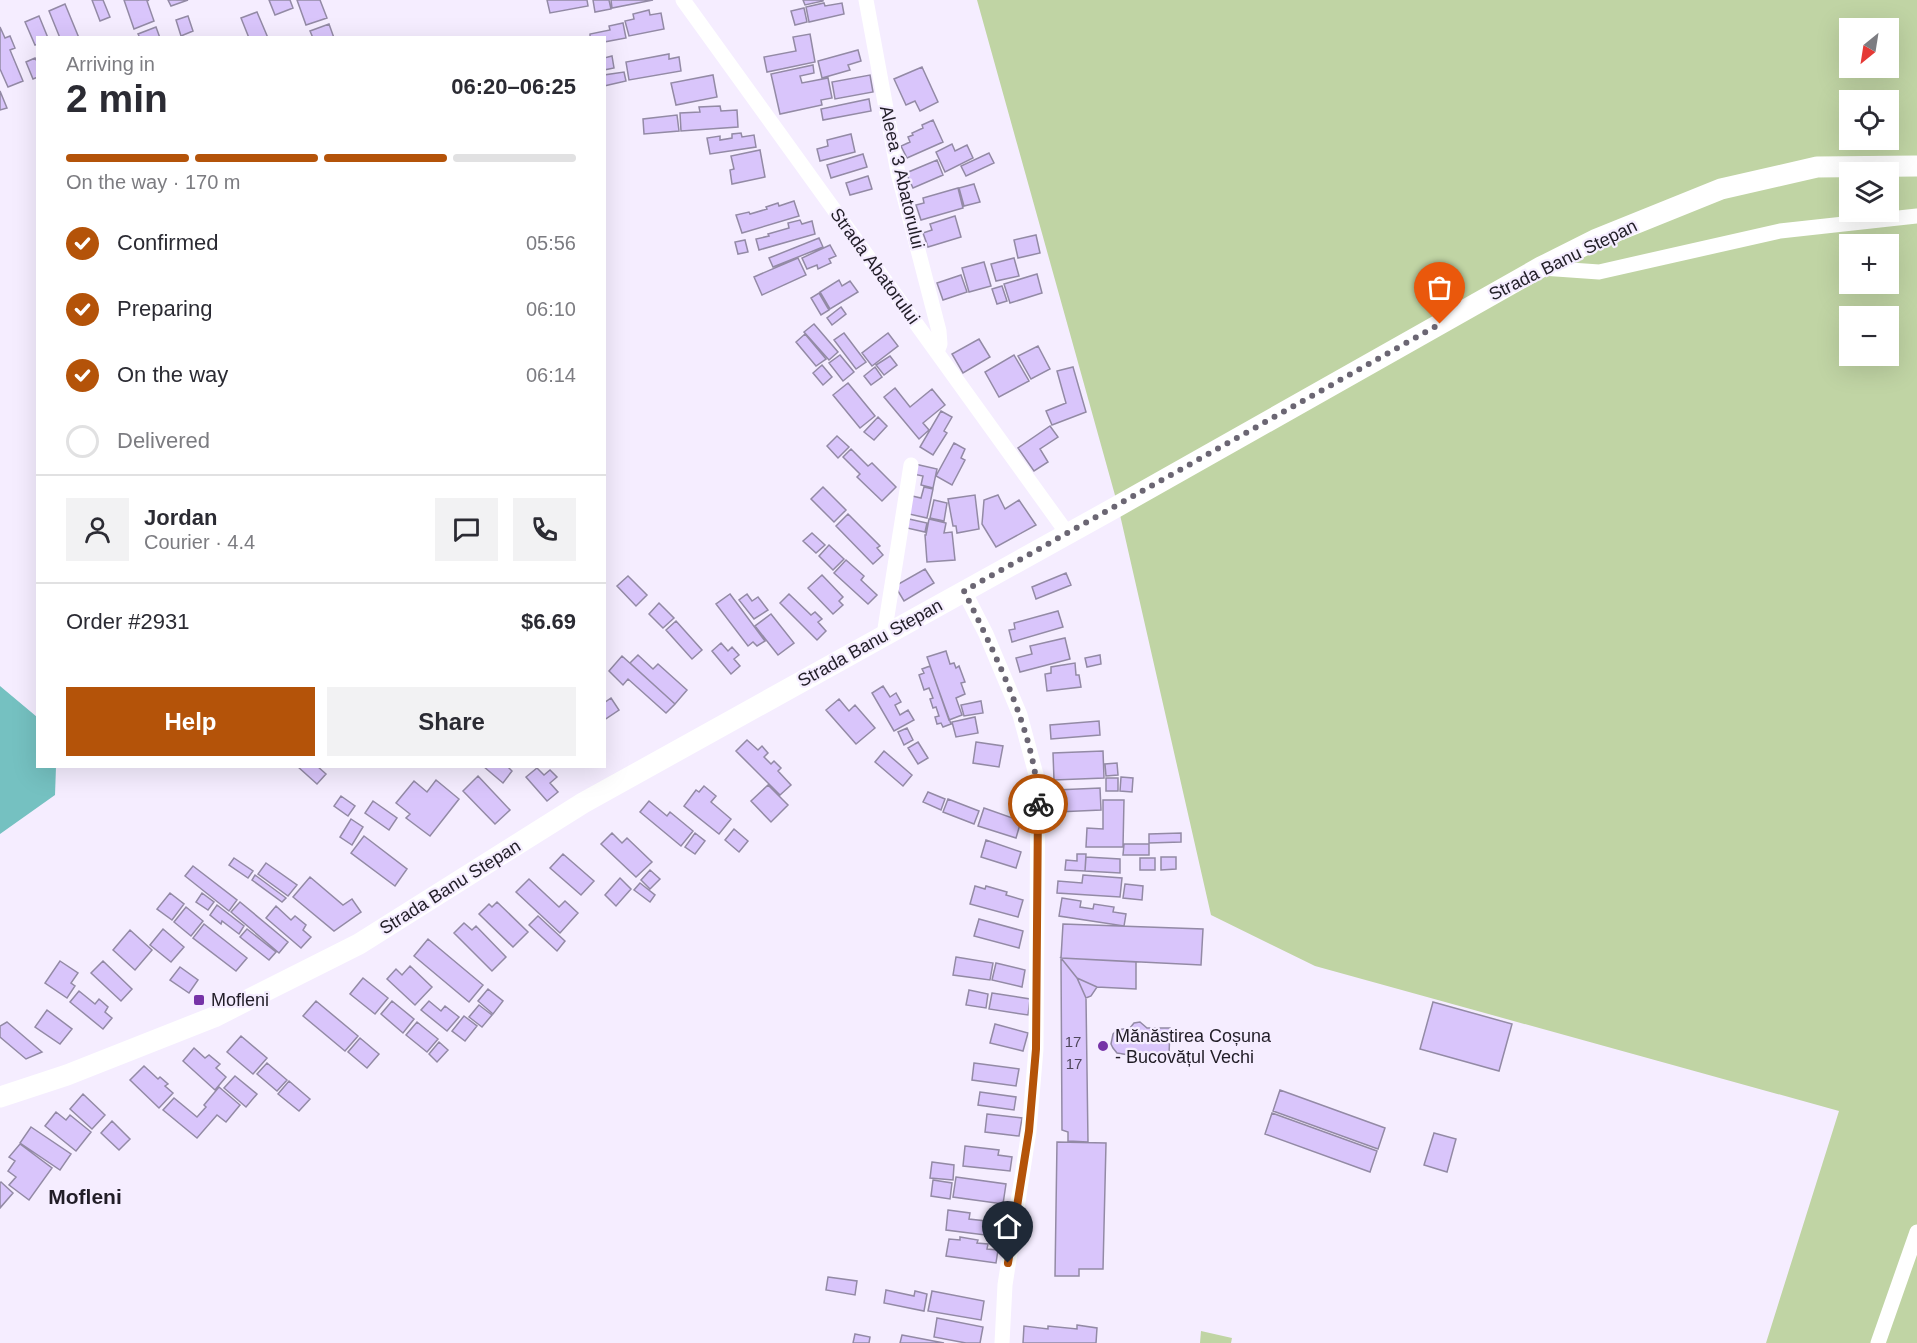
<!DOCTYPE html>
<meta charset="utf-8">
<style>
:root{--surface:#fff;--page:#f2f2f3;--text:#2b2b33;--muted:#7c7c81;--line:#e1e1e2;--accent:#b45309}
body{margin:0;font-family:Arial,sans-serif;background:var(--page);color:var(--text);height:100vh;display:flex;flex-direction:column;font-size:22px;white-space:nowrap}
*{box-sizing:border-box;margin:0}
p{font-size:20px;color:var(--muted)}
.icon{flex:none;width:33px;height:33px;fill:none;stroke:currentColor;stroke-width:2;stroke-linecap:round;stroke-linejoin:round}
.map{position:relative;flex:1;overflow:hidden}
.details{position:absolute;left:36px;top:36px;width:570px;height:732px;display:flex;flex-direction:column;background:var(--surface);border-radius:0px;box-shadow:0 6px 24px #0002}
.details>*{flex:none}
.needle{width:39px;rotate:210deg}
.fabs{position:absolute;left:1839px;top:18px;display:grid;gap:12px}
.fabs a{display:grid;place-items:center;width:60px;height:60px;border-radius:0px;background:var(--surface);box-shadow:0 6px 24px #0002;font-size:30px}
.pin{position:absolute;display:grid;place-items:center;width:51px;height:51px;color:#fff;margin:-62px -26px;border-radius:50% 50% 50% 0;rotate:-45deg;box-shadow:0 0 6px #0007}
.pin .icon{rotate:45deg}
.courier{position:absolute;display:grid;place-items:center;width:60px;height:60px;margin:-30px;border:4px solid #b45309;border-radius:50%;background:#fff;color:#222;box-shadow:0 2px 8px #0007}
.overview em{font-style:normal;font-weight:700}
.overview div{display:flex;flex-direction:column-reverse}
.overview{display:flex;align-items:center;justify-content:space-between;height:102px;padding:0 30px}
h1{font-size:39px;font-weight:700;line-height:45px}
.bar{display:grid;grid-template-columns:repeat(4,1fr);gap:9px 6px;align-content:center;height:72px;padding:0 30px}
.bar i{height:8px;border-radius:4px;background:var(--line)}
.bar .active{background:var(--accent)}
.bar p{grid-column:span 4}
.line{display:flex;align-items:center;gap:15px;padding:0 30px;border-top:2px solid var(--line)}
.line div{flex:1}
.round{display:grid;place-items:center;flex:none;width:63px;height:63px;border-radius:0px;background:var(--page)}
ol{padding:0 30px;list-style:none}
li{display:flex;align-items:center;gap:18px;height:66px}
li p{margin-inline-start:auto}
li .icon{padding:6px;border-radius:50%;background:var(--accent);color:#fff;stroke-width:4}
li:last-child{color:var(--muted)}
li i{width:33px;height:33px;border:3px solid var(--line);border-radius:50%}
.action{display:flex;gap:12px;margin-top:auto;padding:12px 30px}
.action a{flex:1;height:69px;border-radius:0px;background:var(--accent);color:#fff;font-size:24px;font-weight:700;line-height:69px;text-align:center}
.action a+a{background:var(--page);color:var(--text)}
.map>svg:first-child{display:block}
</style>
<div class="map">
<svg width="1917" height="1343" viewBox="0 0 1917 1343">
<rect width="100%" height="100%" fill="#f5edff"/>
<!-- green -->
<path fill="#c0d4a4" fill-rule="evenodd" d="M977 0H1917V1343H1766L1839 1111 1315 966 1211 915 1118 506ZM1850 28H1888V68H1850ZM1850 100H1888V140H1850ZM1850 172H1888V212H1850ZM1850 244H1888V284H1850ZM1850 316H1888V356H1850Z
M1201 1331 1232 1338 1231 1343H1200Z"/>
<!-- water -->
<path fill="#75c1c1" d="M0 686 37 717 38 766 56 767 55 795 0 834Z"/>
<!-- building -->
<path fill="#d9c5fb" stroke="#938aa5" stroke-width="1.5" d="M92 0H103L110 17 100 21Z
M124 0H149L147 1 154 21 134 29Z
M168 0H188L171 6Z
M269 0H290L293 8 275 15Z
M297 0H320L327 18 306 25Z
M547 0H587L588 6 550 13Z
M593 0H609L611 9 595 12Z
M611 0H653L612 8Z
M803 0H823V1L805 5Z
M824 3 825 6 842 3 844 14 809 22 806 7Z
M65 4 79 38H60L49 11Z
M804 8 807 22 795 25 791 11Z
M649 10 650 15 661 13 664 29 629 36 625 21 634 19 633 14Z
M257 12 268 38H249L241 18Z
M39 16 48 38H38V44L35 45 25 22Z
M188 16 193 31 181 36 176 20Z
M623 23 626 38 604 42V38H590V34L610 30 609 26Z
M329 24 334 38H313L310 31Z
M0 27 5 38 10 36 15 48 10 50 23 81 8 87 0 69Z
M156 27 160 38H140L138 34Z
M810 34 815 62 767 72 764 57 796 51 793 37Z
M858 50 861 61 848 65 850 70 822 78 818 61Z
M669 54V59L679 57 681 71 629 80 626 62Z
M612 56 614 68 604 70V58Z
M35 58 38 63V77L33 79 26 62Z
M813 65 814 73 800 76 802 83 828 78 832 98 821 100 822 105 780 114 771 74Z
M922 67 938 102 920 111 915 101 906 105 894 79Z
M624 72 626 81 604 86V75Z
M713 75 717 97 676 105 671 83Z
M870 75 873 92 835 99 832 82Z
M0 91 7 108 0 110Z
M869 99 871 111 823 120 821 109Z
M720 106 721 111 737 110 738 127 681 131 680 113 700 112 699 107Z
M677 115 679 131 644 134 643 119Z
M933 120 943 142 907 158 901 146 910 142 908 137 913 135 912 133 923 128 922 125Z
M741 133 742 137 754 135 756 147 710 154 707 138 720 136V140L732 138V134Z
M851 134 855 152 820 161 817 149 828 146 827 140Z
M952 144 955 151 967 145 973 158 945 172 936 152Z
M760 150 765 177 732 184 730 170 734 169 731 156Z
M989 153 994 163 966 176 961 166Z
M863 154 867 167 831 178 827 165Z
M937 160 943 175 913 188 906 173Z
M868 176 872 189 850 195 846 183Z
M974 184 980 202 964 206 959 188Z
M958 188 963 208 921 220 916 205 924 203 923 198Z
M794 201 799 216 742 233 736 215 749 212 750 214 767 209 766 207 778 203 779 206Z
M955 216 961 237 928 247 923 233 932 230 930 224Z
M800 220 802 224 812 221 815 234 759 250 756 239 769 236 768 234 789 228 788 223Z
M1036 235 1040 253 1018 258 1014 240Z
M819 238 823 247 773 267 769 258Z
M745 240 748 252 738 254 735 242Z
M830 245 836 256 829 259 831 263 818 269 817 265 807 269 802 258Z
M798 258 806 275 762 295 754 277Z
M1014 258 1019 276 996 281 991 264Z
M984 262 991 286 969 292 962 268Z
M1037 274 1042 293 1010 303 1004 284Z
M961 275 967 292 943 300 937 283Z
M839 280 842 286 850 281 858 292 830 309 820 292Z
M1002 286 1007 301 997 304 992 289Z
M819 293 829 310 821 315 811 298Z
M841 307 846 314 832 325 827 318Z
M814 324 838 352 829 360 804 332Z
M844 333 866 362 856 369 834 340Z
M888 333 898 346 872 366 862 353Z
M805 334 826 359 816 366 796 342Z
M979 339 990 357 963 373 952 354Z
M1038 346 1050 369 1031 379 1018 356Z
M840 355 854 372 843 381 829 363Z
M1014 355 1029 381 999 397 985 372Z
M890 356 897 365 884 375 876 365Z
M822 365 832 377 823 385 813 373Z
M875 367 882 377 871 385 864 376Z
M1073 367 1086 412 1052 425 1046 411 1066 403 1057 371Z
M848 383 875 416 860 428 833 395Z
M895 388 910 407 932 389 945 405 923 423 929 430 919 439 884 397Z
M941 411 952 417 944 431 947 433 933 455 920 447Z
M878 417 887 426 874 440 864 432Z
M1050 426 1058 437 1040 449 1048 462 1034 471 1018 448Z
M837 436 849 447 838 458 827 446Z
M954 443 965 449 961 458 965 460 952 485 936 476Z
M851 449 868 466 872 463 896 487 882 501 857 477 860 474 843 457Z
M915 464 937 469 933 488 921 485 923 476 913 474Z
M823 487 846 510 834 522 811 499Z
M924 487 933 489 927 518 909 514 912 496 921 498Z
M975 495 979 529 957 533 956 526H953L948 499Z
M998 495 1005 509 1019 500 1036 525 996 547 982 524 984 500Z
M934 500 947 503 944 521 930 518Z
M848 514 880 546 877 548 883 555 873 564 836 526Z
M909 519 927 523 925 532 907 528Z
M929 519 946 523 944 533 952 532 955 560 927 562 925 535H926Z
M812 533 825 545 816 553 803 541Z
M829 545 844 559 833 570 819 556Z
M846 560 864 576 861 580 877 595 868 604 834 573Z
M925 569 934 583 904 601 895 586Z
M1066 573 1071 585 1036 599 1032 587Z
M822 575 843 597 839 601 843 605 833 614 808 588Z
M628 576 647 595 636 606 617 586Z
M730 594 765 641 757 646 753 642 748 646 716 604Z
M747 594 752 601 758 597 768 610 754 619 739 600Z
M789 594 811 615 815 612 822 619 818 622 826 631 817 640 780 603Z
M659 603 674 618 663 628 649 614Z
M1058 611 1063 627 1012 642 1009 630 1015 629 1014 623Z
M771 614 794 643 778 655 755 626Z
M676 621 702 650 692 659 666 630Z
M1065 638 1070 659 1020 672 1016 658 1032 654 1030 646Z
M721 643 728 651 732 647 739 655 734 659 740 666 731 674 712 651Z
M946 651 950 664 954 663 956 668 959 666 965 682 961 683 965 694 956 698 962 715 949 720 927 657Z
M638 655 653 669 658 664 687 690 675 704 630 663Z
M1100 655 1101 664 1087 667 1085 658Z
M622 656 675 704 666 713 628 679 623 685 609 671Z
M1075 663 1076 675H1079L1081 687 1047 691 1045 674 1051 673V667Z
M930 666 951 724 943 727 941 723 937 724 935 717 939 716 936 707 933 708 930 699 933 698 929 688 924 690 919 675 924 673 922 669Z
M883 686 890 697 896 693 901 702 895 705 900 715 908 710 914 720 894 731 872 693Z
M611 698 619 710 604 720V703Z
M839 699 849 711 855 705 875 728 856 744 826 710Z
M981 701 983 713 964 716 961 705Z
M975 717 978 733 956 737 952 722Z
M1099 721 1100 735 1051 739 1050 725Z
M907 728 913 740 904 745 898 732Z
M747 740 758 750 762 746 768 753 764 757 771 764 774 761 781 768 778 771 791 785 780 795 736 751Z
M918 742 928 758 918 764 908 748Z
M976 742 1003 746 999 767 973 763Z
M884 751 912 775 903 786 875 762Z
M1103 751 1104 778 1054 780 1053 753Z
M1117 763 1118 775 1106 776 1105 764Z
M297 766H317L326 774 317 784Z
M483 766H507L512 771 503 783Z
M537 768 544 775 550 770 557 777 550 783 558 792 547 801 526 777Z
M478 776 510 810 495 824 463 791Z
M1121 777 1133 778 1132 792 1120 791Z
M1106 778H1118V791H1106Z
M436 780 459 799 430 836 406 818 410 814 396 803 414 781 427 792Z
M768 785 788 805 771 822 751 801Z
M704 786 716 796 711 802 731 819 719 834 684 806 696 790 699 792Z
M1100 788 1101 810 1057 812 1056 790Z
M928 792 945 799 941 810 923 802Z
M341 796 355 806 348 816 334 806Z
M948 799 979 811 974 824 943 812Z
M1103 800H1124L1123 847H1086L1087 828 1103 829Z
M373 801 397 818 389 830 365 813Z
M649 801 667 816 670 812 693 831 681 846 640 812Z
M984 808 1021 821 1016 838 978 826Z
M351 819 363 827 352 845 340 837Z
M734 829 748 841 739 852 725 840Z
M612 833 622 843 627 838 652 862 636 877 601 844Z
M695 833 705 841 695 854 685 847Z
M1181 833V842L1149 843V834Z
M364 836 407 869 395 886 351 853Z
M986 840 1021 852 1016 868 981 857Z
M1124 844H1149V855H1123Z
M563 854 594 881 581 895 550 868Z
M1077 854H1086L1085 871 1065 870 1066 860 1077 861Z
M1086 857 1120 859V873L1085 871Z
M1161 857H1176V869L1161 870Z
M234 858 253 871 248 878 229 865Z
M1140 858H1155V870H1140Z
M266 863 297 885 288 896 258 874Z
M193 866 237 900 229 911 185 876Z
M650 870 660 879 650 889 641 880Z
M255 875 286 898 282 902 252 880Z
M1083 875 1122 878 1120 897 1057 893 1058 881 1082 883Z
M310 877 343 905 352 899 361 912 334 931 293 897Z
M620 878 631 889 616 906 605 895Z
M529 879 559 907 565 901 578 913 560 933 516 892Z
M640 883 655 895 650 902 634 890Z
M1125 884 1143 886 1142 900 1123 898Z
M975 886 985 889 986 886 1007 892 1006 895 1023 900 1018 917 970 904Z
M170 893 184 904 172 920 157 909Z
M202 893 214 902 208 910 196 902Z
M1062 898 1081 901 1080 907 1093 909 1094 904 1114 907 1113 912 1126 914 1124 926 1059 916Z
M240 902 288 942 279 953 231 912Z
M497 902 528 932 513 947 479 914 489 904 492 907Z
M217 905 244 926 239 934 222 921 221 924 210 915Z
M276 906 291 920 295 916 306 925 303 930 311 937 301 948 266 918Z
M186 907 203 921 191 936 174 922Z
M538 916 565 941 557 951 529 925Z
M979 919 1023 931 1019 948 974 936Z
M464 923 472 930 476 926 506 957 492 971 454 933Z
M204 924 247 958 236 971 193 938Z
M1063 924 1203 929 1201 965 1061 958Z
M163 929 184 947 171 962 150 945Z
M247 929 276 952 269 960 240 937Z
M130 930 152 950 135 970 113 950Z
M428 939 483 985 469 1002 414 956Z
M956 957 993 963 990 980 953 975Z
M1061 958 1077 978 1086 998 1088 1142 1068 1141V1132L1062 1130Z
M1061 958 1136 962V989L1097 987 1077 978Z
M60 961 78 973 71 983 75 986 67 998 45 983Z
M103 961 132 989 121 1001 91 973Z
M996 963 1025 970 1022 987 992 980Z
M410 966 432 987 415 1005 387 979 396 969 402 975Z
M180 967 198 980 189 993 170 980Z
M363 978 388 998 375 1014 350 994Z
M1077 978 1097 987 1091 996 1086 998Z
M488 989 503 1001 493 1014 478 1001Z
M969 990 988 994 986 1008 966 1005Z
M79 991 95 1004 99 999 108 1007 105 1012 112 1018 103 1029 70 1002Z
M992 993 1030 999 1028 1015 989 1009Z
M316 1001 358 1036 345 1051 303 1016Z
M392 1001 414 1019 403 1033 381 1014Z
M429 1001 441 1011 445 1006 459 1017 447 1031 421 1010Z
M1433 1002 1512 1024 1499 1071 1420 1049Z
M479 1005 492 1015 482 1027 469 1017Z
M47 1010 72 1029 60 1044 35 1027Z
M464 1016 477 1026 465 1041 452 1031Z
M7 1022 42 1052 26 1059 0 1037V1026Z
M417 1022 438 1039 427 1052 406 1035Z
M1140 1022 1147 1028H1170L1169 1055 1146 1056 1143 1060 1138 1061 1132 1060 1129 1055 1117 1053 1113 1048 1111 1044 1113 1034 1117 1030 1130 1028 1134 1023Z
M995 1024 1028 1033 1023 1051 990 1043Z
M241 1036 267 1058 253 1074 227 1052Z
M360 1038 379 1054 367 1068 348 1052Z
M439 1042 448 1050 437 1062 429 1054Z
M194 1048 205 1058 209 1055 220 1064 216 1068 226 1077 215 1090 183 1061Z
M267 1063 287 1080 277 1091 257 1074Z
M974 1063 1019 1069 1016 1086 972 1080Z
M144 1066 158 1079 160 1077 168 1084 165 1086 173 1093 159 1108 130 1080Z
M235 1076 257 1094 246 1107 224 1088Z
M289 1081 310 1099 299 1111 278 1094Z
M219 1087 240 1105 226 1122 217 1115 197 1138 163 1110 174 1098 197 1117 206 1107 204 1105Z
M1280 1090 1385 1128 1378 1149 1273 1111Z
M980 1092 1016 1097 1014 1110 978 1105Z
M83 1094 105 1115 92 1129 70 1109Z
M56 1112 66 1120 70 1115 91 1132 76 1151 45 1126Z
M1272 1113 1377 1151 1370 1172 1265 1134Z
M987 1114 1022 1118 1019 1136 985 1132Z
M112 1121 130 1139 119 1150 101 1133Z
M31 1127 71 1154 60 1170 20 1143Z
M1434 1133 1456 1139 1447 1172 1424 1165Z
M1057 1142 1106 1143 1103 1269H1079V1276H1055Z
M20 1144 52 1168 29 1200 9 1185 16 1177 8 1171 15 1161 9 1157Z
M965 1146 999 1150 998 1155 1012 1157 1010 1171 963 1166Z
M932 1162 954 1165 953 1180 930 1178Z
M956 1177 1006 1184 1003 1204 953 1197Z
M933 1180 952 1183 950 1199 931 1196Z
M1 1182 13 1193 0 1208V1183Z
M948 1210 970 1213 969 1219 995 1222 993 1236 946 1230Z
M960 1237 978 1240 977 1243 988 1244 987 1249 998 1250 996 1263 946 1256 949 1239 960 1240Z
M828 1277 857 1281 855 1295 826 1290Z
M886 1290 914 1296 915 1291 927 1294 924 1311 884 1303Z
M932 1291 984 1301 981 1320 928 1311Z
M937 1318 983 1327 980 1343H966L934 1337Z
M1077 1325 1097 1328 1096 1343H1023L1024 1326 1048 1329V1326L1077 1329Z
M855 1334 870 1337 869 1343H853Z
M902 1335 944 1343H900Z"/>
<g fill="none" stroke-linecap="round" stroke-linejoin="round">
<!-- minor -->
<path stroke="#fff" stroke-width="15" d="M683 0 1067 533
M866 0 898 173 939 331 940 344 937 352
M1542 268 1599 272 1780 231 1917 216
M964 591 986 634 1020 715 1038 782 1036 1049 1029 1131 1005 1285 1002 1343
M884 635 911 465
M1878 1343 1917 1232"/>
<!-- secondary -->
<path stroke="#fff" stroke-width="21" d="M0 1097 67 1075 214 1017 359 944 583 803 1118 506 1541 267 1597 239 1721 189 1817 167 1917 166"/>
</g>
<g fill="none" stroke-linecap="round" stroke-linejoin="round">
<!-- done -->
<path stroke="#6b6673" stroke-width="6" stroke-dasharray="0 10.8" d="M1038 804C1037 736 994 652 964 591L1440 324"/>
<!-- route -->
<path stroke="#b45309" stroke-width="8" d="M1008 1263 1029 1131 1036 1049 1038 804"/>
</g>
<!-- markers -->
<g fill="#7633a7" stroke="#f5edff" stroke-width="2">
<rect x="193" y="994" width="12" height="12" rx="3"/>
<circle cx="1103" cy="1046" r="6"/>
</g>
<g text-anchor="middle" stroke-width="4.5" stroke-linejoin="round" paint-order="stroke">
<!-- number labels -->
<g font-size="15" fill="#4f475c">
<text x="1073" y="1047">17</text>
<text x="1074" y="1069">17</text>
</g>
<!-- street labels -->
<g font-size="18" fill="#211d27" stroke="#f5edff">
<text transform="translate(902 177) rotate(77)" y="6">Aleea 3 Abatorului</text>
<text transform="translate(1563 260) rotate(-26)" y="6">Strada Banu Stepan</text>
<text transform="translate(875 266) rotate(54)" y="6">Strada Abatorului</text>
<text transform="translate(870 643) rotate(-29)" y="6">Strada Banu Stepan</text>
<text transform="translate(450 887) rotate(-32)" y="6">Strada Banu Stepan</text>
</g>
<!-- poi labels -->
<g font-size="18" fill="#211d27" stroke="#f5edff" text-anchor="start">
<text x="211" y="1006">Mofleni</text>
<text x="1115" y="1042">Mănăstirea Coșuna<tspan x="1115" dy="21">- Bucovățul Vechi</tspan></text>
</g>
<!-- quarter labels -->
<g font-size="21" font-weight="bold" fill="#211d27" stroke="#f5edff">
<text x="85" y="1204">Mofleni</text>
</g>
</g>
</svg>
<div class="fabs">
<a><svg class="needle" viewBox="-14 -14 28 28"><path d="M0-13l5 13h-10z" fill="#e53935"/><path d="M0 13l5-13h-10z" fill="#7c7c81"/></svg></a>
<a><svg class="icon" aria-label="locate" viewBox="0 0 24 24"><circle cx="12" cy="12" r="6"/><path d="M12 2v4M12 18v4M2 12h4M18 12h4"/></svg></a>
<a><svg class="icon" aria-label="layers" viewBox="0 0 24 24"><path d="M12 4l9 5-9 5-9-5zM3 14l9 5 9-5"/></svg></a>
<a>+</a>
<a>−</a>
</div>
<div class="pin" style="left:1440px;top:324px;background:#ea580c"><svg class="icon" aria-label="bag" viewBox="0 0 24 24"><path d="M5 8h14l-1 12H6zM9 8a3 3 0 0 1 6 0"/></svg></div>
<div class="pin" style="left:1008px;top:1263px;background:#1f2937"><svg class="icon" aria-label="home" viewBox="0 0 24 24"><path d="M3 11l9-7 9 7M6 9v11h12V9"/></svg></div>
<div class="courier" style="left:1038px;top:804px"><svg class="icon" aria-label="bike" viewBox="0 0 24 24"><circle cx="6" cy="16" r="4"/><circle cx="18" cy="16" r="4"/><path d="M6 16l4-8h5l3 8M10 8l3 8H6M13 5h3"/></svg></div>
<section class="details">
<div class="overview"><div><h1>2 min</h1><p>Arriving in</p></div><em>06:20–06:25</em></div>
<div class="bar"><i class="active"></i><i class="active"></i><i class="active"></i><i></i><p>On the way · 170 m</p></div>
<ol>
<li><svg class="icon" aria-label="check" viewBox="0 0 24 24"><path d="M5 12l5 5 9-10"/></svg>Confirmed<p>05:56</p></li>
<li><svg class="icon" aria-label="check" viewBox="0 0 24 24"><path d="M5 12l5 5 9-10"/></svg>Preparing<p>06:10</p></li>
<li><svg class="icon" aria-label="check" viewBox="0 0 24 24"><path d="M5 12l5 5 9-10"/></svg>On the way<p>06:14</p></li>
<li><i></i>Delivered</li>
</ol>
<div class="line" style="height:108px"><a class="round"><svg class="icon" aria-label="person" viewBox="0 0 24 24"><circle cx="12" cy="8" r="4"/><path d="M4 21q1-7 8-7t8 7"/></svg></a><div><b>Jordan</b><p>Courier · 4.4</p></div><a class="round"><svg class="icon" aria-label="chat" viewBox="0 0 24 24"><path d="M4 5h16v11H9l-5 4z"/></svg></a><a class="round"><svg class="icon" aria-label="phone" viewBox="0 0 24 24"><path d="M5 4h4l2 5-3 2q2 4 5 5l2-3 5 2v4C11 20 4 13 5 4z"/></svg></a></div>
<div class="line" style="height:78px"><div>Order #2931</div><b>$6.69</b></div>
<div class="action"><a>Help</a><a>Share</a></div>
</section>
</div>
